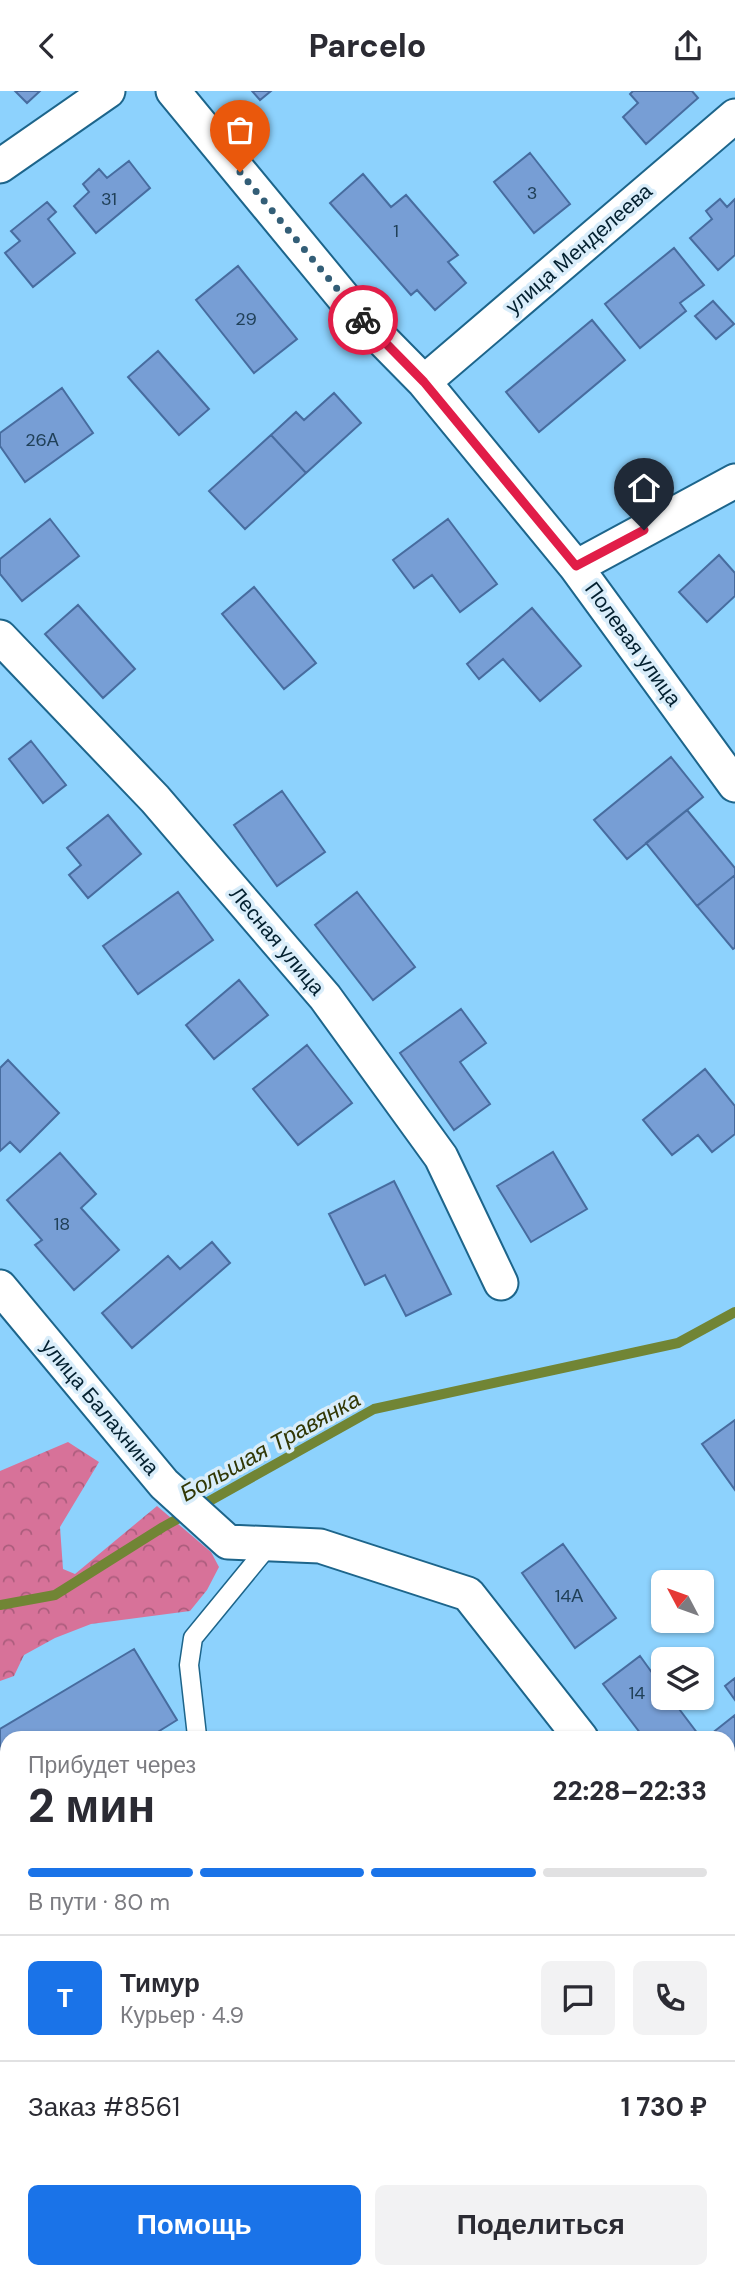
<!DOCTYPE html>
<html lang="ru">
<meta charset="utf-8">
<style>
:root{--surface:#fff;--page:#f2f2f3;--text:#2b2b33;--muted:#7c7c81;--line:#e1e1e2;--accent:#1a73e8}
body{margin:0;font-family:"DM Sans",sans-serif;background:var(--page);color:var(--text);height:100vh;display:flex;flex-direction:column;font-size:26px;white-space:nowrap}
*{box-sizing:border-box;margin:0}
p{font-size:23px;color:var(--muted)}
.icon{flex:none;width:38px;height:38px;fill:none;stroke:currentColor;stroke-width:2;stroke-linecap:round;stroke-linejoin:round}
.map{position:relative;flex:1;overflow:hidden}
.details{position:absolute;left:0px;top:1640px;width:735px;height:548px;display:flex;flex-direction:column;background:var(--surface);border-radius:21px 21px 0 0;box-shadow:0 2px 5px #0004}
.details>*{flex:none}
.needle{width:46px;rotate:311deg}
.controls{position:absolute;left:651px;top:1479px;display:grid;gap:14px}
.controls a{display:grid;place-items:center;width:63px;height:63px;border-radius:10px;background:var(--surface);box-shadow:0 2px 5px #0004;font-size:35px}
.pin{position:absolute;display:grid;place-items:center;width:60px;height:60px;color:#fff;margin:-72px -30px;border-radius:50% 50% 50% 0;rotate:-45deg;box-shadow:0 0 7px #0007}
.pin .icon{rotate:45deg}
.courier{position:absolute;display:grid;place-items:center;width:70px;height:70px;margin:-35px;border:5px solid #e11d48;border-radius:50%;background:#fff;color:#222;box-shadow:0 2px 9px #0007}
.summary em{font-style:normal;font-weight:800}
.summary div{display:flex;flex-direction:column-reverse}
.summary{display:flex;align-items:center;justify-content:space-between;height:119px;padding:0 28px}
h1{font-size:46px;font-weight:800;line-height:52px}
.bar{display:grid;grid-template-columns:repeat(4,1fr);gap:10px 7px;align-content:center;height:84px;padding:0 28px}
.bar i{height:9px;border-radius:5px;background:var(--line)}
.bar .on{background:var(--accent)}
.bar p{grid-column:span 4}
.line{display:flex;align-items:center;gap:18px;padding:0 28px;border-top:2px solid var(--line)}
.line div{flex:1}
.round{display:grid;place-items:center;flex:none;width:74px;height:74px;border-radius:10px;background:var(--page)}
.cta{display:flex;gap:14px;margin-top:auto;padding:14px 28px}
.cta a{flex:1;height:80px;border-radius:10px;background:var(--accent);color:#fff;font-size:28px;font-weight:800;line-height:80px;text-align:center}
.cta a+a{background:var(--page);color:var(--text)}
header{display:flex;justify-content:space-between;align-items:center;height:91px;padding:0 28px;background:var(--surface);font-size:32px;font-weight:800}
.map>svg:first-child{display:block}
</style>
<header><svg class="icon" aria-label="back" viewBox="0 0 24 24"><path d="M15 5l-7 7 7 7"/></svg>Parcelo<svg class="icon" aria-label="share" viewBox="0 0 24 24"><path d="M12 15V3M7 8l5-5 5 5M5 13v7h14v-7"/></svg></header>
<div class="map">
<svg width="735" height="2186" viewBox="0 0 735 2186">
<defs>
<pattern id="forest-crowns" width="20" height="18" patternUnits="userSpaceOnUse" patternTransform="scale(1.75)"><rect width="20" height="18" fill="#d77299"/><path d="M2 6a3 3 0 1 1 6 0M12 15a3 3 0 1 1 6 0" fill="none" stroke="#ac5d7d"/></pattern>
</defs>
<rect width="100%" height="100%" fill="#8dd2fd"/>
<!-- forest -->
<path fill="url(#forest-crowns)" d="M68 1351 99 1371 60 1436 63 1478 75 1483 157 1415 211 1461 219 1476 207 1499 190 1520 91 1533 55 1547 24 1564 14 1585 0 1590V1380Z"/>
<!-- garden -->
<path fill="#d77299" d="M7 1991V2152L0 2156V1995Z"/>
<g fill="none" stroke-linecap="round" stroke-linejoin="round">
<!-- stream -->
<path stroke="#718535" stroke-width="10" d="M0 1514 55 1504 163 1436 374 1318 678 1252 735 1221"/>
</g>
<!-- building -->
<path fill="#779ed5" stroke="#476c9f" stroke-width="2" d="M15 0H40L27 12Z
M252 0H271L260 9Z
M633 0H692L698 7 646 53 623 26 638 12 630 3Z
M530 62 570 113 534 142 494 91Z
M129 70 150 97 96 142 74 115 89 101 83 93 99 78 107 87Z
M363 83 391 116 406 104 458 164 448 171 466 192 435 219 417 199 411 204 330 112Z
M720 108 727 116 735 108V164L718 179 690 147 712 128 706 120Z
M47 111 56 121 48 128 75 162 33 196 5 162 20 150 11 140Z
M674 157 704 194 680 212 686 220 640 257 605 213Z
M238 175 297 248 254 282 196 209Z
M713 210 734 233 716 248 695 225Z
M592 229 625 269 539 341 506 301Z
M158 260 209 318 179 344 128 286Z
M62 297 93 342 25 391 0 355V342Z
M334 302 361 332 306 382 271 344 296 321 304 329Z
M271 344 306 382 245 438 209 400Z
M50 428 79 465 22 510 0 483V468Z
M448 428 497 493 460 521 432 484 414 497 393 469Z
M719 464 735 482V505L707 531 679 501Z
M254 496 316 572 284 598 222 523Z
M78 514 135 578 103 607 45 543Z
M532 517 581 575 540 610 503 568 479 588 467 573Z
M31 650 66 694 43 712 9 668Z
M671 666 703 706 627 768 594 729Z
M282 700 325 761 277 795 234 734Z
M687 719 735 777V784L697 815 646 752Z
M108 724 141 763 88 807 69 784 81 774 67 757Z
M735 784V857L733 858 697 815Z
M178 801 213 849 138 903 103 855Z
M357 801 415 876 373 909 315 834Z
M239 889 268 924 214 968 186 934Z
M461 918 486 952 460 971 490 1013 454 1039 400 962Z
M307 954 352 1012 298 1054 253 998Z
M8 969 59 1022 20 1061 10 1051 0 1060V977Z
M705 978 735 1015V1043L712 1061 698 1044 672 1064 643 1029Z
M553 1061 587 1118 531 1151 497 1095Z
M60 1062 96 1103 81 1117 119 1159 74 1199 35 1154 42 1149 7 1109Z
M394 1090 451 1203 406 1225 385 1184 365 1194 329 1123Z
M212 1151 230 1172 132 1257 102 1222 168 1165 180 1178Z
M735 1329V1399L702 1353Z
M563 1453 616 1527 575 1557 522 1482Z
M134 1558 177 1629 148 1647H7V1731L0 1736V1638Z
M640 1565 663 1597V1606H670L701 1647H644L603 1593Z
M735 1587V1609L725 1595Z
M735 1624V1681L728 1686V1647H706Z
M7 1790V1872L0 1876V1793Z
M283 2180H410L400 2186H282L279 2182Z"/>
<g fill="none" stroke-linecap="round" stroke-linejoin="round">
<!-- service casing -->
<g stroke="#1d658b" stroke-width="21">
<path id="service" d="M197 1645 189 1574 193 1547 270 1453
M0 1761 7 1757
M254 2180 257 2186
M174 2186 184 2180"/>
</g>
<!-- minor casing -->
<g stroke="#1d658b" stroke-width="37">
<path id="minor" d="M173 0 357 223 424 291 576 476 735 694
M0 75 108 0
M424 291 735 25
M576 476 735 390
M0 546 155 708 325 906 441 1066 501 1192
M0 1196 164 1393 228 1451 320 1455 468 1503 581 1647
M728 1833 735 1842
M728 2082 735 2081"/>
</g>
<!-- tertiary casing -->
<g stroke="#1d658b" stroke-width="42">
<path id="tertiary" d="M728 2001 735 1991
M568 2186 575 2180"/>
</g>
<!-- service -->
<use href="#service" stroke="#fff" stroke-width="18"/>
<!-- minor -->
<use href="#minor" stroke="#fff" stroke-width="33"/>
<!-- tertiary -->
<use href="#tertiary" stroke="#fff" stroke-width="38"/>
</g>
<g fill="none" stroke-linecap="round" stroke-linejoin="round">
<!-- done -->
<path stroke="#335e77" stroke-width="7" stroke-dasharray="0 12.6" d="M240 81 363 229"/>
<!-- route -->
<path stroke="#e11d48" stroke-width="9" d="M363 229 424 291 576 475 644 439"/>
</g>
<g text-anchor="middle" stroke-width="7" stroke-linejoin="round" paint-order="stroke">
<!-- number labels -->
<g font-size="18" fill="#204058">
<text x="532" y="108">3</text>
<text x="109" y="114">31</text>
<text x="396" y="146">1</text>
<text x="246" y="234">29</text>
<text x="42" y="355">26А</text>
<text x="62" y="1139">18</text>
<text x="569" y="1511">14А</text>
<text x="637" y="1608">14</text>
</g>
<!-- street labels -->
<g font-size="21" fill="#03202f" stroke="#d9edfa">
<text transform="translate(579 158) rotate(-41)" y="7">улица Менделеева</text>
<text transform="translate(633 553) rotate(54)" y="7">Полевая улица</text>
<text transform="translate(277 850) rotate(50)" y="7">Лесная улица</text>
<text transform="translate(100 1316) rotate(50)" y="7">улица Балахнина</text>
</g>
<!-- water labels -->
<g font-size="23" font-style="italic" fill="#313704" stroke="#d9edfa">
<text transform="translate(270 1355) rotate(-29)" y="8">Большая Травянка</text>
</g>
</g>
</svg>
<div class="controls">
<a><svg class="needle" viewBox="-14 -14 28 28"><path d="M0-13l5 13h-10z" fill="#e53935"/><path d="M0 13l5-13h-10z" fill="#7c7c81"/></svg></a>
<a><svg class="icon" aria-label="layers" viewBox="0 0 24 24"><path d="M12 4l9 5-9 5-9-5zM3 14l9 5 9-5"/></svg></a>
</div>
<div class="pin" style="left:240px;top:81px;background:#ea580c"><svg class="icon" aria-label="bag" viewBox="0 0 24 24"><path d="M5 8h14l-1 12H6zM9 8a3 3 0 0 1 6 0"/></svg></div>
<div class="pin" style="left:644px;top:439px;background:#1f2937"><svg class="icon" aria-label="home" viewBox="0 0 24 24"><path d="M3 11l9-7 9 7M6 9v11h12V9"/></svg></div>
<div class="courier" style="left:363px;top:229px"><svg class="icon" aria-label="bike" viewBox="0 0 24 24"><circle cx="6" cy="16" r="4"/><circle cx="18" cy="16" r="4"/><path d="M6 16l4-8h5l3 8M10 8l3 8H6M13 5h3"/></svg></div>
<section class="details">
<div class="summary"><div><h1>2 мин</h1><p>Прибудет через</p></div><em>22:28–22:33</em></div>
<div class="bar"><i class="on"></i><i class="on"></i><i class="on"></i><i></i><p>В пути · 80 m</p></div>
<div class="line" style="height:126px"><b class="round" style="background:var(--accent);color:#fff">Т</b><div><b>Тимур</b><p>Курьер · 4.9</p></div><a class="round"><svg class="icon" aria-label="chat" viewBox="0 0 24 24"><path d="M4 5h16v11H9l-5 4z"/></svg></a><a class="round"><svg class="icon" aria-label="phone" viewBox="0 0 24 24"><path d="M5 4h4l2 5-3 2q2 4 5 5l2-3 5 2v4C11 20 4 13 5 4z"/></svg></a></div>
<div class="line" style="height:91px"><div>Заказ #8561</div><b>1 730 ₽</b></div>
<div class="cta"><a>Помощь</a><a>Поделиться</a></div>
</section>
</div>
